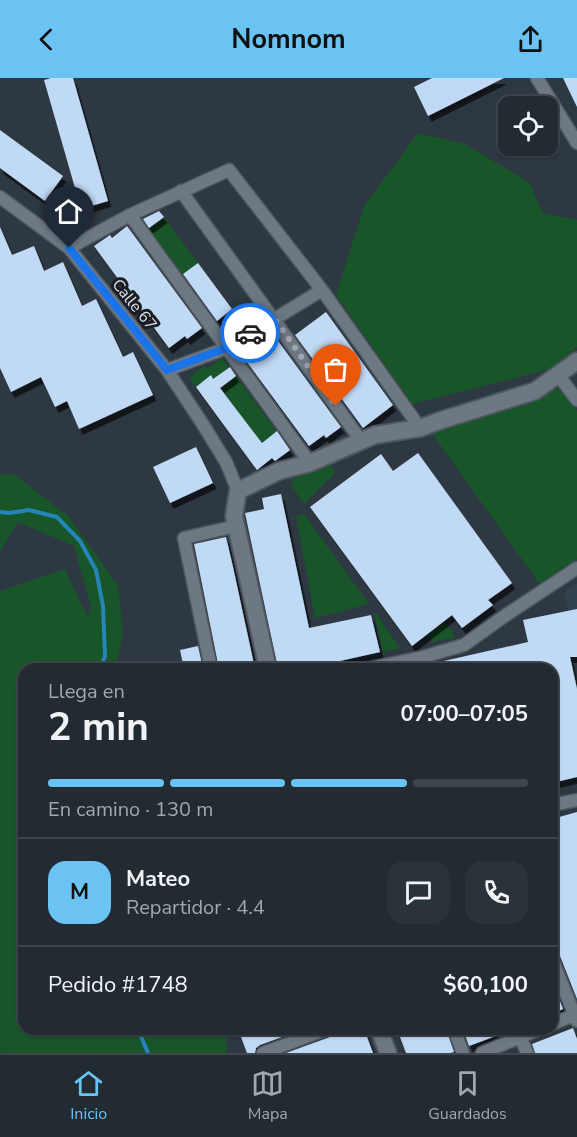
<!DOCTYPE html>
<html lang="es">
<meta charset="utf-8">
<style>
:root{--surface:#222a32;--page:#2a323a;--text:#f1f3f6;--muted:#a2a7ac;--line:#3f464d;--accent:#6ac3f2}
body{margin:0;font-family:"Nunito Sans",sans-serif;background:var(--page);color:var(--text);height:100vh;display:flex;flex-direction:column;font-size:22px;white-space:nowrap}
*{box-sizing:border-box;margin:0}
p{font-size:20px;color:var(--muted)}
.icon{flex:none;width:33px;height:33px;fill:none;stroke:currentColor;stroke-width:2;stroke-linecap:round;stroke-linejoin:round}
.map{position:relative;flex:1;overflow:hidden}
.sheet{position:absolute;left:18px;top:585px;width:540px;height:372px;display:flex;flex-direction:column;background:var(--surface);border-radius:18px;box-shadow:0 2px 4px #0004,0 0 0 2px var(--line)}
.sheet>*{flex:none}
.controls{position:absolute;left:498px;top:18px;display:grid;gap:12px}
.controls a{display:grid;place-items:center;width:60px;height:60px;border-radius:12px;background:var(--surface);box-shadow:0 2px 4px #0004,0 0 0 2px var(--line);font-size:30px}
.pin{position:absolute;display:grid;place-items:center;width:51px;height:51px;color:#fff;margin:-62px -26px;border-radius:50% 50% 50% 0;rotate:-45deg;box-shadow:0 0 6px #0007}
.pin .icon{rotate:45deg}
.courier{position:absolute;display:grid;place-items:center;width:60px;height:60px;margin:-30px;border:4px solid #1a73e8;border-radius:50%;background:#fff;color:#222;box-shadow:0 2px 8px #0007}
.head em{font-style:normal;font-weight:700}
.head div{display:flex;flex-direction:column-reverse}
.head{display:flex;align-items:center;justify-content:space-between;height:102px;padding:0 30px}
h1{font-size:39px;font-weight:700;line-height:45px}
.bar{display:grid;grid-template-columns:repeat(4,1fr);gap:9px 6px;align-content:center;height:72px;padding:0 30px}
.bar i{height:8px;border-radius:4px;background:var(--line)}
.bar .on{background:var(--accent)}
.bar p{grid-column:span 4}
.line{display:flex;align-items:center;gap:15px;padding:0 30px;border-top:2px solid var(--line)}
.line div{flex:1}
.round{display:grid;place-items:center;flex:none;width:63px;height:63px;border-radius:18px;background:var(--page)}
header{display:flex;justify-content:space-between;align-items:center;height:78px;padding:0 30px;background:var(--accent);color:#111;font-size:27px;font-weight:700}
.dock{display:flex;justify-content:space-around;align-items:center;height:84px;border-top:2px solid var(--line);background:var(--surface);font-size:16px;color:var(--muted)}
.dock a{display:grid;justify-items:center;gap:3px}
.dock .on{color:var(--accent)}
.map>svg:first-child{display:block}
</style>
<header><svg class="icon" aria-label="back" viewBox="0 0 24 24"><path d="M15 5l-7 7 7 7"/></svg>Nomnom<svg class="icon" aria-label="share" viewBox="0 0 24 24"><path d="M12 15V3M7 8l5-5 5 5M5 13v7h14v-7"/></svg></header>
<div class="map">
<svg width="577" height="975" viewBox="0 0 577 975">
<defs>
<filter id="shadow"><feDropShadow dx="3.5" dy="6" stdDeviation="0" flood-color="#0009"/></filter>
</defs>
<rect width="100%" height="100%" fill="#2e3842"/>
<!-- built -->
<path fill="#334150" d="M577 505V571L564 514Z"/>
<!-- green -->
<path fill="#185529" d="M418 55 465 66 529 104 543 135 577 142V269L550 291 412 326 336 217 364 128Z
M164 139 198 185 182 197 148 151Z
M222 280 229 289 213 301 211 298 196 309 189 300 204 288 207 291Z
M236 298 277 354 261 365 245 344 230 355 223 346 238 334 220 310Z
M559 310 577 333V481L541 508 431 354Z
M327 386H330L335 395 304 426 291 407 292 401Z
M14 396 68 438 118 507 123 556 115 591H24V951H225L227 975H1L0 973V513L65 491 88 540 91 529 74 468 18 444 0 474V397Z
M304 436 369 526 315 540 296 438Z
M376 535 400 570 383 574 374 536Z
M445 544 454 557V560L433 564 427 556Z"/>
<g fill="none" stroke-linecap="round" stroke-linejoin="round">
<!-- stream -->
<path stroke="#2585b8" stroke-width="4" d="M0 434 9 435 29 432 57 439 80 463 96 492 103 528 105 578 100 591
M139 951 140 956 148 975"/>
</g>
<!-- building -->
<path fill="#c0d9f4" filter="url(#shadow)" d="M51 0H73L108 123 81 131 44 2Z
M432 0H504L428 38 414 9Z
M563 0H577V29Z
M0 52 63 98 45 123 0 90Z
M159 133 164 139 149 150 143 141Z
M127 148 202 250 187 261 185 258 169 270 94 168 110 157 112 160Z
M0 149 12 177 34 168 44 193 63 184 82 228 96 221 123 279 133 274 153 317 79 351 67 323 55 329 41 299 11 314 0 290Z
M198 185 232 231 217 243 183 196Z
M326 234 393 327 363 350 295 257Z
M273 256 341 349 326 360 324 357 309 368 241 276 256 264 258 268Z
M230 289 236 298 220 310 262 365 277 353 290 372 275 383 272 380 257 392 196 309 211 297 213 301Z
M196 369 213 405 170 425 153 389Z
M418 375 512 505 488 522 493 527 462 550 452 537 412 568 310 429 381 376 393 393Z
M281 416 309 550 371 537 380 574 304 591H278L245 435 264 431 262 420Z
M226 459 233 489 255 591H219L194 466Z
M577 531V579H570L577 611V699L552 705V591H427L426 587 528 564 523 542Z
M198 568 203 591H184L180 572Z
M577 734V921L560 878 557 874 552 873V741Z
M552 903 563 931 552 936Z
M573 950 577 961V975H535L532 966Z
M238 951H304L260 967 256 970 255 975H247Z
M335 951H364L373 975H286L330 959 334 956Z
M397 951H446L454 974 450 975H406Z
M463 951H509V953L469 968Z"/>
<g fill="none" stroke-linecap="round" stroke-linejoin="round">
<!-- street casing -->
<g stroke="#4e565e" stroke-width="15">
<path id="street" d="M537 0 577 65
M181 113 362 364
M0 119 69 170 167 292 202 345 226 384 238 413
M130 137 310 385
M69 170 130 137 229 92 322 212 420 350
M167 292 227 270 322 212
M558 297 577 322
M211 591 184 460 236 448
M366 591 423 579 464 567 506 537 577 490
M552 727 577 722
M552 881 577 943
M552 946 577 936
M454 951 463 975
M517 951 527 975
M263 975 327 951
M482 975 540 951"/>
</g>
<!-- secondary casing -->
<g stroke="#4e565e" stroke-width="20">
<path id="secondary" d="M268 591 234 438 238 413 279 393 310 385 375 357 420 350 442 342 535 313 577 283
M379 951 388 975"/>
</g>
<!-- street -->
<use href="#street" stroke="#6d7883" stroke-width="12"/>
<!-- secondary -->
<use href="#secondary" stroke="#6d7883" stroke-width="16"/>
</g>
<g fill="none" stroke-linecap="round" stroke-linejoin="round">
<!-- done -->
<path stroke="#a0a8af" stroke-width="6" stroke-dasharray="0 10.8" d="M250 255 274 240 336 328"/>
<!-- route -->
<path stroke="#1a73e8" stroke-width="8" d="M69 170 167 292 226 270 250 255"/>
</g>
<g text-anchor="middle" stroke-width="6" stroke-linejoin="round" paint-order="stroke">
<!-- street labels -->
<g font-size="16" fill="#dee4ea" stroke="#1a1e23">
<text transform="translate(135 226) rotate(51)" y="6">Calle 67</text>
</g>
</g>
</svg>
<div class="controls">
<a><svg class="icon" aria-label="locate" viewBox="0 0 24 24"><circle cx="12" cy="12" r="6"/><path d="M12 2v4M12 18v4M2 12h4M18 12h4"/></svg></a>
</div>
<div class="pin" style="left:336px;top:328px;background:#ea580c"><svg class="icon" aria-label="bag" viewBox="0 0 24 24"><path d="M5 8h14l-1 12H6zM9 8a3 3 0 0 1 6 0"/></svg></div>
<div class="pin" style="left:69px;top:170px;background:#1f2937"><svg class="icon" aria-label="home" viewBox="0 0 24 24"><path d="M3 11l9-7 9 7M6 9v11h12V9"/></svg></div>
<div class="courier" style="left:250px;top:255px"><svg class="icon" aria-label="car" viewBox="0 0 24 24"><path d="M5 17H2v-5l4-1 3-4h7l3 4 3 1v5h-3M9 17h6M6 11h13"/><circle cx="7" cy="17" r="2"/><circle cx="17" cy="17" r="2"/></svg></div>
<section class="sheet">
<div class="head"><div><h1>2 min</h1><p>Llega en</p></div><em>07:00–07:05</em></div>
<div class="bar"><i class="on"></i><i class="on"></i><i class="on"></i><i></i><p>En camino · 130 m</p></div>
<div class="line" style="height:108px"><b class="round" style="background:var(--accent);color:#111">M</b><div><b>Mateo</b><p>Repartidor · 4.4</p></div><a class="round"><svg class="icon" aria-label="chat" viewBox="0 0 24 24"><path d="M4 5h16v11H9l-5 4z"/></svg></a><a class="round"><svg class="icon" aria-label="phone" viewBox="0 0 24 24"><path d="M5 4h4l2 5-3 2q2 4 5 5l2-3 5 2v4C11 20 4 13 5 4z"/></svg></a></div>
<div class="line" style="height:78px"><div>Pedido #1748</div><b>$60,100</b></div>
</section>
</div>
<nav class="dock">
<a class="on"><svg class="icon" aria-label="home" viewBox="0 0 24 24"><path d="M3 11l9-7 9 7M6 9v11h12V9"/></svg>Inicio</a>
<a><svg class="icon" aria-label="map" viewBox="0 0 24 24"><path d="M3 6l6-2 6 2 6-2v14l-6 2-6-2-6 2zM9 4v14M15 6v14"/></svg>Mapa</a>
<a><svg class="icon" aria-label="saved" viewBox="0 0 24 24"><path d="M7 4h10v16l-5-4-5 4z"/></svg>Guardados</a>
</nav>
